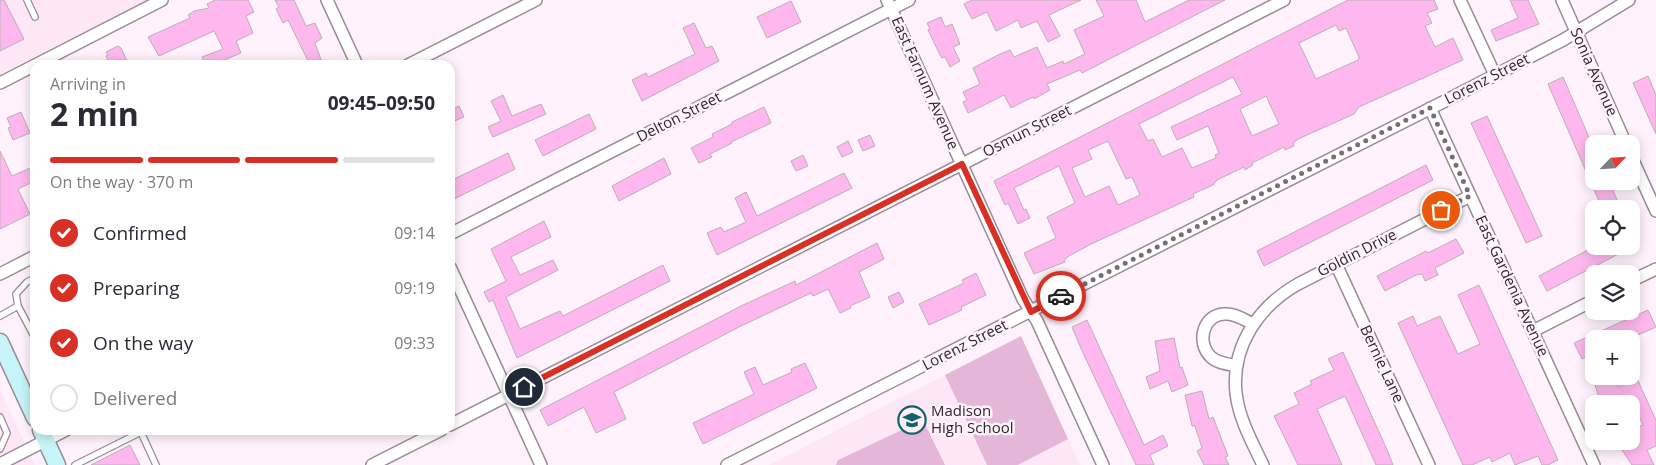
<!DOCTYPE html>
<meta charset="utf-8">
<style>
:root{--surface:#fff;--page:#f2f2f3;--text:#2b2b33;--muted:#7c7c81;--line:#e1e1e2;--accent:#d93025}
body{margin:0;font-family:"Open Sans",sans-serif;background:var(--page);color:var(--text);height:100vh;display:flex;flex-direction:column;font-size:19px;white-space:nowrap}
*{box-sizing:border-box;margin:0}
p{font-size:16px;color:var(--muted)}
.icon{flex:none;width:28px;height:28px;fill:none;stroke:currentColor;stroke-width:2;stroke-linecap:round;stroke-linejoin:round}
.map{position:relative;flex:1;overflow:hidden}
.sheet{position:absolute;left:30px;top:60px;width:425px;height:375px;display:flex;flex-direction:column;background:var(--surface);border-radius:15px;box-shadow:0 2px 12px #0003}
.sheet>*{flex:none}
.needle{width:32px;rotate:65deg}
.fabs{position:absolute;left:1585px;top:135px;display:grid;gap:10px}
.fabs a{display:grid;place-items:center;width:55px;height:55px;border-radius:10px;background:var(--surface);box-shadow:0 2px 12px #0003;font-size:25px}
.pin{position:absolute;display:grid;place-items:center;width:42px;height:42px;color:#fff;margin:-21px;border:2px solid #fff;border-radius:50%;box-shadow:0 1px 5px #0007}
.courier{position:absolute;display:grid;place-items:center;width:50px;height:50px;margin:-25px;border:4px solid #d93025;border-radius:50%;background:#fff;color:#222;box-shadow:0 1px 6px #0007}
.head em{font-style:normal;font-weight:700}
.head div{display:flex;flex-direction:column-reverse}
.head{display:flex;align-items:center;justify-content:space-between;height:85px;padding:0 20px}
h1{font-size:32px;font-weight:700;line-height:38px}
.bar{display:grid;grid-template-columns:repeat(4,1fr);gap:8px 5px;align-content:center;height:60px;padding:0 20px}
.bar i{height:6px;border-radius:4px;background:var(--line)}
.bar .selected{background:var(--accent)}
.bar p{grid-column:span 4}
ol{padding:0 20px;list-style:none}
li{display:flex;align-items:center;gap:15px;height:55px}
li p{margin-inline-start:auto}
li .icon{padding:5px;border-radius:50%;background:var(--accent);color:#fff;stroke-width:4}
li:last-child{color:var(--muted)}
li i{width:28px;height:28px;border:2px solid var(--line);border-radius:50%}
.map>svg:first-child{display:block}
</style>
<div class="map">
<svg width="1656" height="465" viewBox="0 0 1656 465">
<rect width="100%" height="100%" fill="#fff2fc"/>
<!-- built -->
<path fill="#fde7f7" d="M0 0H147L0 74Z
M945 375 987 465H769Z
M0 390 23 439 35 465H0Z
M1068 439 1080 465H1018Z"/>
<!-- green -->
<path fill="#e4b6d8" d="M1021 336 1068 439 1018 465H987L945 375Z
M923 420 945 465H836L838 460Z"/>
<!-- building -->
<path fill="#feb8ed" stroke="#bdaeb9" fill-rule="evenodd" d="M0 0H4L24 39 0 51Z
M215 0H248L254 12 246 16 253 33 236 41 241 53 217 63 218 65H205L202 57 223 49 214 31 159 56 148 37 190 18 188 15 194 11 209 8 207 4Z
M275 0H294L306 26 315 23 322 38 315 43 323 65H310L288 20 283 23 276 9 279 7Z
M972 0H1081L1049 15 1060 36 1048 42 1037 21 1021 28 1018 20 996 31 987 12 972 19 964 4Z
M1096 0H1136L1145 22 1189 0H1225L1082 73 1080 70 1047 84 1050 90 1034 99 1033 97 1011 108 1004 95 968 113 963 102 967 100 963 92 980 84 973 68 998 55 1010 50 1014 57 1037 47 1047 68 1063 61 1064 64 1085 54 1074 30 1104 16Z
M1348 0H1434L1438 9 1427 13 1432 23 1425 26 1435 47 1453 38 1463 60 1359 107 1354 114 1298 139 1293 143 1294 146 1285 150 1284 147 1252 163 1253 165 1245 170 1244 167 1217 180 1213 185 1193 194 1194 197 1091 244 1069 256 1064 260 1065 262 1034 274 1024 253 1056 238 1047 217 1075 203 1059 166 1014 188 1024 210 1026 209 1030 218 1018 224 1008 203 1005 205 994 181ZM1336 25 1339 31 1346 28 1359 57 1358 60 1316 79 1299 43ZM1233 77 1242 94 1171 127 1177 140 1208 126 1219 153 1215 155 1216 158 1192 168 1182 148 1162 157 1153 139 1148 141 1139 124ZM1266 96 1279 124 1252 136 1240 109ZM1108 141 1126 179 1132 177 1140 195 1118 205 1109 186 1085 197 1072 168 1092 159 1088 150Z
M1510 0H1528L1539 24 1496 41 1491 30 1518 18Z
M791 1 801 22 767 38 757 17Z
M941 17 945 27 952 24 960 44 953 47 960 61 950 67 945 57 942 58 940 55 928 30 930 29 927 23Z
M694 23 706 48 712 46 719 61 642 101 632 80 646 73 648 77 695 54 683 28Z
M118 46 121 48 129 65H110L106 56 108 55 106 52Z
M1648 76 1656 95V134L1633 83Z
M1563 77 1594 149V181H1609L1618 202 1602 208 1548 84Z
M503 95 512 116 541 104 546 114 493 137 488 127 501 121 491 101Z
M459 106 464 117 452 122 450 110Z
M764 107 771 123 731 142 732 143 710 154 712 157 699 163 691 148 713 137 712 134 732 124V122Z
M21 112 30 133 13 140 8 128 11 127 7 118Z
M589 114 596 129 543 156 535 140Z
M1487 116 1542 236 1526 243 1471 123Z
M870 135 875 146 863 151 858 140Z
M848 141 853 152 842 157 837 147Z
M0 151 12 176 35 166V181L18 189 30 214 0 229Z
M508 153 515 169 450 201V181Z
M803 155 808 166 796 171 791 161Z
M664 158 671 174 619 201 612 186Z
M1426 165 1433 180 1264 266 1257 251Z
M844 173 852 188 717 255 707 233 721 227 724 232 746 222 735 198 746 192 757 216Z
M544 221 551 237 511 257 520 275 553 260 558 270 506 297 520 329 560 311 563 316 663 265 670 281 517 358 493 300 489 302 484 292 506 281 491 249Z
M1456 239 1464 253 1435 268 1438 275 1425 281 1422 274 1416 275 1385 291 1377 276 1426 251 1428 253Z
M877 243 884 259 859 272 870 297 850 306 851 308 840 313 828 289 813 296 811 293 741 326 614 392 626 419 596 433 584 407 548 426 540 410 741 306 795 281 796 285Z
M1595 246H1634L1547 291 1539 276Z
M976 273 986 295 961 307 962 310 929 325 919 304 964 283 962 280Z
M1479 285 1558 460 1548 465H1542L1538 456 1515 465 1510 453 1492 462 1490 457 1472 465H1463L1398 323 1413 316 1417 326 1440 316 1458 354 1480 344 1458 295Z
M899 292 904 302 893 308 888 297Z
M1648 310 1656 327 1629 339H1594V353L1582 359 1574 343Z
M1087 320 1144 445 1163 435 1168 446 1150 455 1154 465H1136L1083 353 1072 327Z
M1174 338 1180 368 1182 367 1188 385 1172 392 1168 381 1150 389 1146 377 1160 371 1155 341Z
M1343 352 1388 452 1393 465H1376L1345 396 1317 409 1342 465H1298L1274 416 1299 404 1294 393 1312 384 1310 381 1334 370 1328 359Z
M805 363 817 388 703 444 693 423 754 394 744 372 755 367 763 385 792 372 791 369Z
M1613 377 1618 387 1637 378 1642 390 1656 420V446L1647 450 1654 465H1632L1620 447 1623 446 1621 441H1631V430L1643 425 1633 404H1601L1595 385Z
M1202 391 1209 419 1213 417 1228 456 1225 457 1229 465H1204L1197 451 1202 448 1195 426H1192L1185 395Z
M130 445 140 465H91Z"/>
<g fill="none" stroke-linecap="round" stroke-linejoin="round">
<!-- service casing -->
<g stroke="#9a8c96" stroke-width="8">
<path id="service" d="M27 0 35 17
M18 306 16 294 27 282 35 278
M0 316 18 306 35 338
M0 417 7 433 0 449
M140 430 156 465
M75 465 141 432"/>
</g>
<!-- minor casing -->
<g stroke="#9a8c96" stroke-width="14">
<path id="minor" d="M327 0 357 65
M887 0 1023 299 1037 321 1103 465
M1460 0 1495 75
M1562 0 1626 144
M408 65 536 0
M0 83 162 0
M1430 108 1594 465
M1631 156 1656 211
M450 234 909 0
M1336 264 1429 465
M450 267 541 465
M0 274 35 256
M1631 281 1656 269
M1533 331 1594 300
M1237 366C1228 364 1217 363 1211 357 1195 342 1204 312 1227 314 1236 314 1245 320 1253 324
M450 425 1284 0
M0 464 66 430
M372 465 441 430
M727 465 1443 102 1563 40 1629 0
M1263 465C1252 442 1239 419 1236 393 1231 346 1259 306 1298 284L1470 196"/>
</g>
<!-- secondary casing -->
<g stroke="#9a8c96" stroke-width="19">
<path id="secondary" d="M0 342 35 418
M41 430 57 465"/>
</g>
<!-- service -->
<use href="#service" stroke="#fff" stroke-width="5.5"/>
<!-- minor -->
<use href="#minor" stroke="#fff" stroke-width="11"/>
<!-- secondary -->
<use href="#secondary" stroke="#c7f4f8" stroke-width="16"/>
</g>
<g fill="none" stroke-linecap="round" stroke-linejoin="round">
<!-- done -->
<path stroke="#786f75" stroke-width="5" stroke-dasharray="0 9" d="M1061 296 1430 108 1470 196 1441 210"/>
<!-- route -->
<path stroke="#d93025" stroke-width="6" d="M524 387 962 164 1031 312 1061 296"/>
</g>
<!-- icons -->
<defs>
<g id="school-ring" transform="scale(1.4375)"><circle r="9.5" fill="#fff2fc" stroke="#116168" stroke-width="1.5"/><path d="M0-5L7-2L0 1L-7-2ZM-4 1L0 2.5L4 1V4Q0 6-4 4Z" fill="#116168"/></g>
</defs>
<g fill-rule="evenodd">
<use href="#school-ring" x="912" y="420"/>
</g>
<g text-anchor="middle" stroke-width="5" stroke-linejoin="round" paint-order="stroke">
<!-- street labels -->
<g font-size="15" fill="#2f292d" stroke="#fff2fc">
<text transform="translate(1594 72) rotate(66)" y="5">Sonia Avenue</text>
<text transform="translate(1487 79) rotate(-27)" y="5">Lorenz Street</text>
<text transform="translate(925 83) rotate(66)" y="5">East Farnum Avenue</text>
<text transform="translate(679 117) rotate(-27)" y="5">Delton Street</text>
<text transform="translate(1027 131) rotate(-27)" y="5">Osmun Street</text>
<text transform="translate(1357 253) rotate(-27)" y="5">Goldin Drive</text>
<text transform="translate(1512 286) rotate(65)" y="5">East Gardenia Avenue</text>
<text transform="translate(965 345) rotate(-27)" y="5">Lorenz Street</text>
<text transform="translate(1382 364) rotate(65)" y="5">Bernie Lane</text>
</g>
<!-- poi labels -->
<g font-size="15" fill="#2f292d" stroke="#fff2fc" text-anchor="start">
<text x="931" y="416">Madison<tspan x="931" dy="17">High School</tspan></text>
</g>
</g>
</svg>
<div class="fabs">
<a><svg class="needle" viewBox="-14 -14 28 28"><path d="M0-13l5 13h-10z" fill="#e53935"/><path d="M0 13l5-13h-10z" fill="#7c7c81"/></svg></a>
<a><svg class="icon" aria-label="locate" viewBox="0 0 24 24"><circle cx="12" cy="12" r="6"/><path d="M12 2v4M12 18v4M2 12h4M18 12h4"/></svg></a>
<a><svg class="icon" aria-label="layers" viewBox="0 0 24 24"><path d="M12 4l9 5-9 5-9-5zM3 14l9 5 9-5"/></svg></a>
<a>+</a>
<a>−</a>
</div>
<div class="pin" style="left:1441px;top:210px;background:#ea580c"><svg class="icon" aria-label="bag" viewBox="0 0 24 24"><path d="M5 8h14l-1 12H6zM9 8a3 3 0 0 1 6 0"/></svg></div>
<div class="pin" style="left:524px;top:387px;background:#1f2937"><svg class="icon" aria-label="home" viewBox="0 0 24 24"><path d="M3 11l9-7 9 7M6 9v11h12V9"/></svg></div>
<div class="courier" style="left:1061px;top:296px"><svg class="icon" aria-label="car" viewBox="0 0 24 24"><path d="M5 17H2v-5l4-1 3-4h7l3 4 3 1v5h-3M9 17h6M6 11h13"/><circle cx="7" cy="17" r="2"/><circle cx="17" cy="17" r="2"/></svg></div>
<section class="sheet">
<div class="head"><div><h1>2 min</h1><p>Arriving in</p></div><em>09:45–09:50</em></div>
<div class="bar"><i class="selected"></i><i class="selected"></i><i class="selected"></i><i></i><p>On the way · 370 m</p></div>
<ol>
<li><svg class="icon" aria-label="check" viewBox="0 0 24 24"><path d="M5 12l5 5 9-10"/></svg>Confirmed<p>09:14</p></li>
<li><svg class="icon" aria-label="check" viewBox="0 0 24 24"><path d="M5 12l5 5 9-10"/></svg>Preparing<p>09:19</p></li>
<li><svg class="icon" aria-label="check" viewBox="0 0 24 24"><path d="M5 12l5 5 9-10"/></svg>On the way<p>09:33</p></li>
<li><i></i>Delivered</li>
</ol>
</section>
</div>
